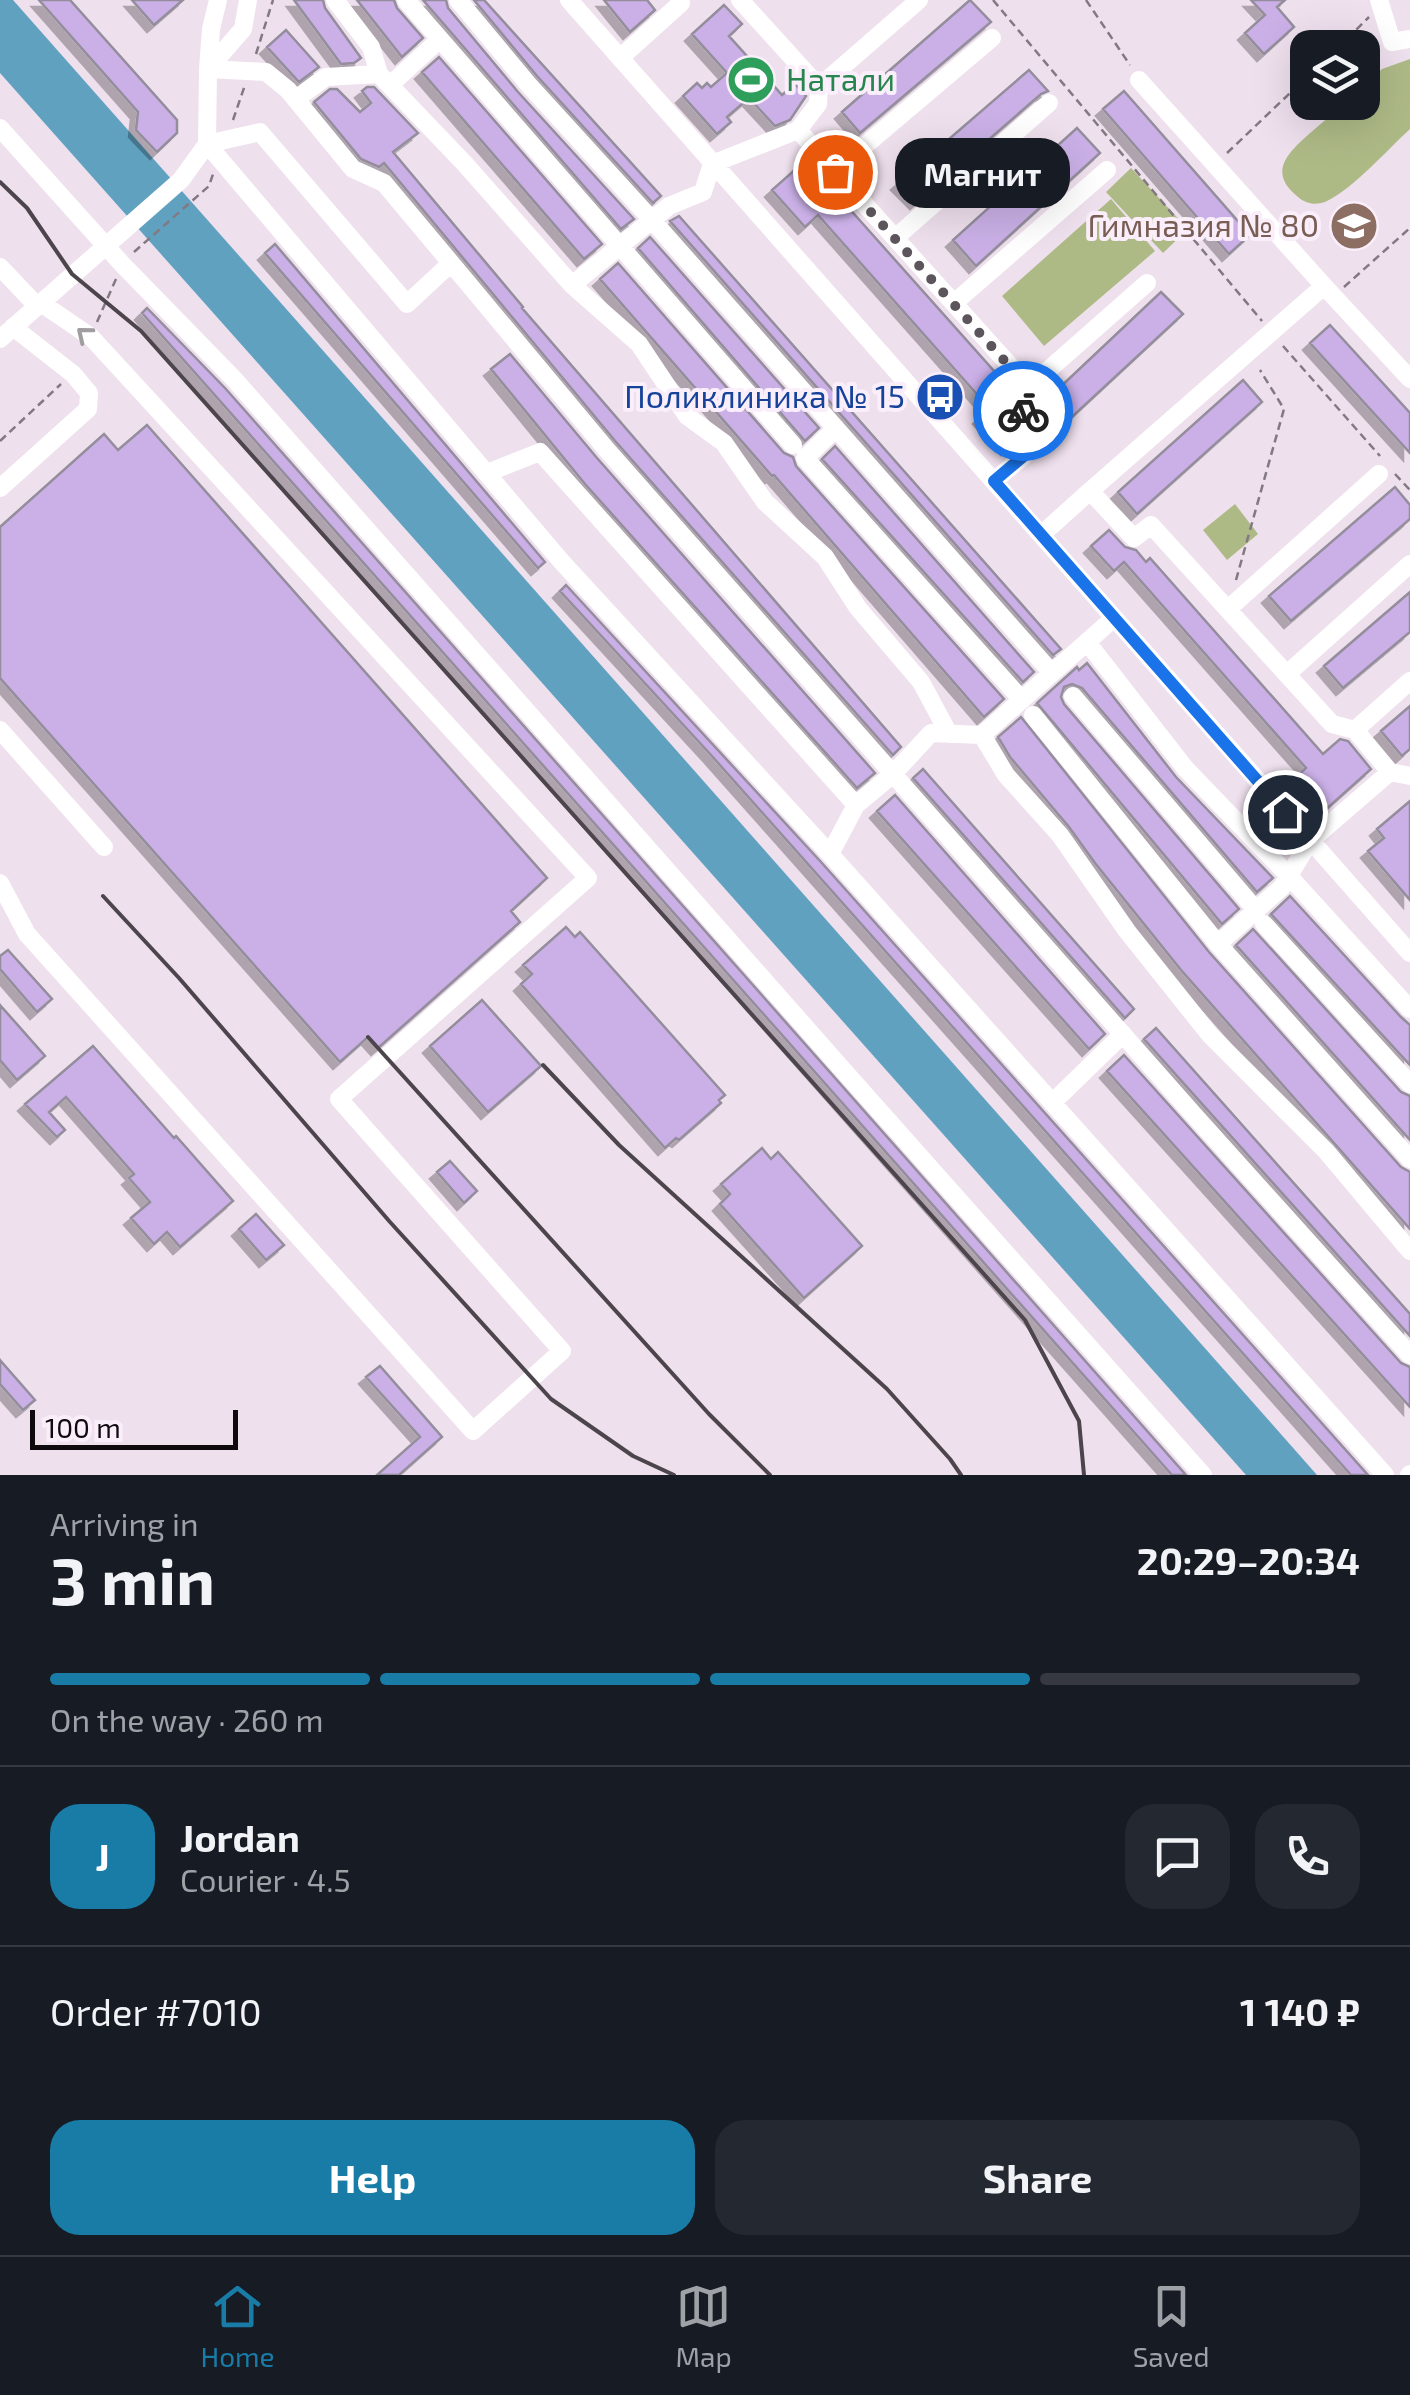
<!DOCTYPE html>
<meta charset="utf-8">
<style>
:root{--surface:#171b24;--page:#242831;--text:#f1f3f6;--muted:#9ea1a6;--line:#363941;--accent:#187ca7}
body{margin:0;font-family:"Exo 2",sans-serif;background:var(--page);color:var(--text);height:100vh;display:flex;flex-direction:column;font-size:38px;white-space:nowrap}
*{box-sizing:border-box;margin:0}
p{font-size:32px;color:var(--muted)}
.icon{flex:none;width:55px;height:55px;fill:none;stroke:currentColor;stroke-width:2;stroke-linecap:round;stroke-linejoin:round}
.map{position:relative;height:1475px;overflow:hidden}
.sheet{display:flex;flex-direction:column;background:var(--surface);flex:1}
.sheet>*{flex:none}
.fabs{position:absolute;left:1290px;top:30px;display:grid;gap:20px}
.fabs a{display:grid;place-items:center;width:90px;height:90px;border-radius:20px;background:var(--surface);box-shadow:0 10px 40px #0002;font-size:50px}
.scale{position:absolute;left:30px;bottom:25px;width:208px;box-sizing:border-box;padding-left:10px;border:5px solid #0e0a0e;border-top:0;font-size:28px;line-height:35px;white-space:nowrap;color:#0e0a0e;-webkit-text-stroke:8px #fbeefb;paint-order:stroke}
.pin{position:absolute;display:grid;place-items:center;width:85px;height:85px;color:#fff;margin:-42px;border:5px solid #fff;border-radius:50%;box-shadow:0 2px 10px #0007}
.courier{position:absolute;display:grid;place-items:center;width:100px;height:100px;margin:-50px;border:8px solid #1a73e8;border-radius:50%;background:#fff;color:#222;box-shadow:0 2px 12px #0007}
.bubble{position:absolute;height:70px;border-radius:30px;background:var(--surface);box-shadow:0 10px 40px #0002;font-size:32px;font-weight:700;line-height:70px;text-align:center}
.overview em{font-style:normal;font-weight:700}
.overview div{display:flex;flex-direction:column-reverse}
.overview{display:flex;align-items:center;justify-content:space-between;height:170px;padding:0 50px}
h1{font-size:65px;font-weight:700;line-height:75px}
.bar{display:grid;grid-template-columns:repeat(4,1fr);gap:15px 10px;align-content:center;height:120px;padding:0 50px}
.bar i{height:12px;border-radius:8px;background:var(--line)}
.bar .on{background:var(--accent)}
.bar p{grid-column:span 4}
.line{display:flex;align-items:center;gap:25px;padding:0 50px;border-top:2px solid var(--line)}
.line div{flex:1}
.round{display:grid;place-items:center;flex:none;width:105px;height:105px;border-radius:30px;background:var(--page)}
.cta{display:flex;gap:20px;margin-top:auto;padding:20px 50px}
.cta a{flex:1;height:115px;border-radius:30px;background:var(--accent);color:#fff;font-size:40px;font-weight:700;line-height:115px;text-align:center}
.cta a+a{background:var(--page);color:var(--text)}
.tab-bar{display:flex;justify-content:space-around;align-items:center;height:140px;border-top:2px solid var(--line);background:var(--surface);font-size:28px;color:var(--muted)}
.tab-bar a{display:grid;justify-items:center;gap:5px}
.tab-bar .on{color:var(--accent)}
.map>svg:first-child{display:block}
</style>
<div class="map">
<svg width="1410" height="1475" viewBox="0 0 1410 1475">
<defs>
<filter id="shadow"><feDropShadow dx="-7" dy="7" stdDeviation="0" flood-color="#0004"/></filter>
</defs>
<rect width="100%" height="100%" fill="#eee0ed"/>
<!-- green -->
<path fill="#aeba86" d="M1410 59V129C1387 150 1354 188 1327 201 1317 206 1306 204 1298 197 1267 172 1288 153 1309 134 1321 124 1333 113 1345 103L1362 102 1363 87 1382 69Z
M1131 168 1188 229 1163 253 1106 192Z
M1111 199 1155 251 1044 346 1002 296Z
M1235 504 1258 534 1227 560 1203 530Z"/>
<!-- water -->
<path fill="#60a1c0" d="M0 0H13L1317 1475H1246L0 73Z"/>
<!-- building -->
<path fill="#cab0e7" stroke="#948d9c" stroke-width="2.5" filter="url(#shadow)" d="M39 0H70L177 120V133L157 152 136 130 138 112Z
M132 0H183L154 25Z
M294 0H323L325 8 361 58 354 63 341 64Z
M357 0H394L397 8 423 38 402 57Z
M423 0H446L448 8 518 92 634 219 621 229Z
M474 0H484L661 196 653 203 537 76Z
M604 0H647L655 10 630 32Z
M970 0 991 22 860 133 842 112Z
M1251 0H1285L1277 7 1294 27 1264 54 1245 33 1265 15Z
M724 5 742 24 729 36 782 95 795 84 806 96 790 120 775 126 749 98 727 117 731 122 717 134 683 96 697 83 702 88 707 83 711 87 727 73 692 34Z
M286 30 319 67 299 82 267 47Z
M439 57 602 244 584 259 422 72Z
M1029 70 1048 91 1041 94 917 202 898 183Z
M367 87H374L418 133 393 152 523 307 522 308 901 747 893 755 616 442 384 163 379 167 361 159 314 102 330 89H337L360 112 371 103 362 91Z
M1124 91 1250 235 1229 254 1103 109Z
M1077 128 1100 153 976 266 953 240Z
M806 160 1010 389 1003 395 1008 400 1007 409 1025 432 1008 448 980 417 989 408 818 215 805 227 772 190Z
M679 216 1061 649 1053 655 670 221Z
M650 237 819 428 805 441 638 248Z
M275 244 545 562 538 568 265 253Z
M618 263 784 453 793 457 796 466 1004 699 984 717 774 475 772 476 600 279Z
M1161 292 1183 314 1060 428 1038 408Z
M147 308 225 388 1186 1475H1172L150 322 142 313Z
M1330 325 1410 413V453L1310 343Z
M510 354 597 458 875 773 857 788 585 484 491 369Z
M1243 380 1262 402 1137 514 1118 492Z
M147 425 547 878 511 911 520 922 378 1048 368 1037 340 1062 0 678V527L104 434 118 450Z
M835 446 1034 672 1023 682 822 459Z
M1395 487 1410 505V519L1291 621 1269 596Z
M1109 530 1125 547 1136 550 1146 562 1150 558 1323 754 1340 739 1348 741 1371 769 1323 812 1294 779 1306 768 1124 562 1114 571 1091 546Z
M566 585 821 862 1368 1475H1351L711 755 560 591Z
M1410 592V632L1343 688 1324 666Z
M1087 663 1176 777 1273 878 1257 892 1082 688 1072 684 1064 687 1061 697 1064 704 1239 909 1222 924 1037 703 1077 667 1079 670Z
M1410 706V749L1402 756 1381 731Z
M1021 717 1209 952 1401 1167 1410 1172V1229L1181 970 1095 863 1069 827 1010 757 998 737Z
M923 769 1134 1009 1125 1018 913 778Z
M895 795 1105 1034 1089 1049 877 811Z
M1410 801V900L1368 851 1384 838 1377 829Z
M1290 896 1401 1017 1410 1025V1065L1271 914Z
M566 927 575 937 580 932 725 1095 719 1100 721 1103 679 1140 676 1138 665 1148 521 984 532 974 523 965Z
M1253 929 1401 1092 1410 1096V1140L1236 945Z
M8 950 52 999 37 1012 0 969V956Z
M482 1000 541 1066 488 1112 430 1046Z
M0 1005 45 1056 17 1080 0 1060Z
M1156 1028 1410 1314V1336L1144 1039Z
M93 1046 174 1138 176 1136 233 1201 180 1247 167 1232 154 1244 131 1218 150 1202 129 1178 134 1174 66 1097 49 1112 65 1130 57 1137 25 1104Z
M1124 1055 1401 1363 1410 1367V1407L1107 1071Z
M762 1148 771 1159 778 1152 862 1246 804 1298 720 1204 730 1194 721 1184Z
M450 1161 477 1191 464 1203 437 1172Z
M256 1214 284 1245 266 1260 239 1229Z
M0 1360 35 1400 23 1410 0 1384Z
M380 1366 442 1437 399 1475H377L420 1437 366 1377Z"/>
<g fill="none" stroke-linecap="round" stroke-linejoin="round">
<!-- path -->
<path stroke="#827981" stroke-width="2.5" stroke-dasharray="8 5" stroke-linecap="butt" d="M993 0 1262 321
M1086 0 1130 65
M1338 48 1369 17
M256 54 273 0
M233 120 245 85
M1227 153 1308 76
M134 252 209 186 213 174
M1344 287 1410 228
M97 322 116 279
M1283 346 1380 456
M0 441 61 384
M1395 474 1410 490
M1236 580 1284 409 1260 370"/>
<!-- minor -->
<path stroke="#fff" stroke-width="18" d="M335 0 371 47 379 74
M406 0 793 445
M458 0 528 84 652 220 1052 673
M569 0 1410 953
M740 0 819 87 919 0
M1379 0 1392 42 1410 39
M620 58 681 3 679 0
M208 69 266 72 288 90 353 169 384 183 451 263 407 304 260 132 207 144 561 561 830 854 1385 1475
M208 69 243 29 248 0
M1139 80 1324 286
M390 85 440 39
M819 87 818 104 798 130 712 164 703 192 669 206 572 285 639 344 687 416 724 443 765 502 825 557 858 608 921 682 949 734
M296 99 326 77 379 74 465 164 572 285
M0 128 122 264 234 379 844 1071 1203 1475
M798 130 1029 387 1019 406 1046 437 994 481
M835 171 992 38
M895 238 1049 103
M451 263 607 450 1194 1115 1410 1355
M0 267 37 306
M954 303 1107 170
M0 339 181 180 207 144 208 69 211 29 218 0
M1029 387 1147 283
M836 428 805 458 1022 700
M487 473 540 452 856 805 830 854
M0 488 88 409 89 393 73 374 13 327
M1090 491 1324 286 1410 379
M1041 535 1090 491 1134 538 1151 525 1332 724 1355 730 1390 772
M1228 609 1379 474
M1087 642 1185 768 1288 875 1410 1009
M1287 674 1410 564
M1073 696 1256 910
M1033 715 1218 944
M0 730 104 847
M1355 730 1410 681
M982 735 1006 775 1060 835 1127 931 1210 1035 1326 1151 1410 1251
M1410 776 1390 772 1310 841 1282 887 1218 944 1410 1159
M856 805 893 774 931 733 982 735 1114 618
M0 883 27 934 473 1431 562 1351 339 1099 588 878 91 337 41 303
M1264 924 1410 1084
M1052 1103 1123 1034
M1409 1475 1410 1474"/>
<!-- rail -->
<path stroke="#4c454c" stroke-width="4" d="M0 182 27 208 72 274 141 331 1025 1320 1079 1421 1084 1475
M103 896 179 978 390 1222 551 1399 633 1456 674 1475
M368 1037 709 1414 770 1475
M543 1065 619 1145 887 1389 950 1459 961 1475"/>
</g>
<!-- one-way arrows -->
<defs><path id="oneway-chevron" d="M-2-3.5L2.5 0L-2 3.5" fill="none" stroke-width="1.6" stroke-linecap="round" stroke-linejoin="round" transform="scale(2.5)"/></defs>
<use stroke="#9f9d9f" href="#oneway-chevron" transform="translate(84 334) rotate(-141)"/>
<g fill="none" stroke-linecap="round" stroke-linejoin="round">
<!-- done -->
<path stroke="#5c555c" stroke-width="10" stroke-dasharray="0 18" d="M835 172 1029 388 1019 406 1023 411"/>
<!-- route -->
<path stroke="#1a73e8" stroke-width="12" d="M1023 411 1046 437 994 481 1285 812"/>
</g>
<!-- icons -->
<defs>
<g id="stadium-disc" transform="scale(2.5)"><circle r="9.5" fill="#2e9e5b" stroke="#fbeefb"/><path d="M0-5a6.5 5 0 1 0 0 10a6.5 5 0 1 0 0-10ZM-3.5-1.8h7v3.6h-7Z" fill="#fff"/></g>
<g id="school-disc" transform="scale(2.5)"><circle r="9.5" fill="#8d6e63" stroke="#fbeefb"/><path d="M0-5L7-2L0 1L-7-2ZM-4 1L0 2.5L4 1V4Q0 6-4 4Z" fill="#fff"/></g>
<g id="bus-disc" transform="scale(2.5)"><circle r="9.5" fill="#1a4fb4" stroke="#fbeefb"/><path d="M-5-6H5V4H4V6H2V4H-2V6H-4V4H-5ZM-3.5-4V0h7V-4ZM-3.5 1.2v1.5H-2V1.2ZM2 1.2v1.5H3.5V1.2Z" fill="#fff"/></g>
</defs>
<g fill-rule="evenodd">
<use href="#stadium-disc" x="751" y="80"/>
<use href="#school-disc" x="1354" y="226"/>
<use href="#bus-disc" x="940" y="397"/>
</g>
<g text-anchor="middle" stroke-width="8" stroke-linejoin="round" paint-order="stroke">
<!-- leisure labels -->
<g font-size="32" fill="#27864d" stroke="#fbeefb" text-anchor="start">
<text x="786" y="91">Натали</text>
</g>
<!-- education labels -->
<g font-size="32" fill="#785e54" stroke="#fbeefb" text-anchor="end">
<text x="1319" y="237">Гимназия № 80</text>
</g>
<!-- transit labels -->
<g font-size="32" fill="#164399" stroke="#fbeefb" text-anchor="end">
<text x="905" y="408">Поликлиника № 15</text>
</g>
</g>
</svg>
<div class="fabs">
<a><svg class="icon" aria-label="layers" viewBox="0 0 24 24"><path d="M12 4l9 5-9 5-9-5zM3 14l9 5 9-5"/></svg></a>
</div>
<div class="scale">100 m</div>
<div class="pin" style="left:835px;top:172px;background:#ea580c"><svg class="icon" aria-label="bag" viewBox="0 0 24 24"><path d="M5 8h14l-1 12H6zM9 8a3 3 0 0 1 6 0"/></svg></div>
<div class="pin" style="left:1285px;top:812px;background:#1f2937"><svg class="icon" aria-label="home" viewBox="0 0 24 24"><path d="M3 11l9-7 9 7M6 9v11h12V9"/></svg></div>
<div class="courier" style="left:1023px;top:411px"><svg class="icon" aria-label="bike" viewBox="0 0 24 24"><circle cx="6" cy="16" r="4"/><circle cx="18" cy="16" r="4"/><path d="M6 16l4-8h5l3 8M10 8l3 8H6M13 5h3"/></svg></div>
<div class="bubble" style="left:895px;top:138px;width:175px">Магнит</div>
</div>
<section class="sheet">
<div class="overview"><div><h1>3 min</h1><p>Arriving in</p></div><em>20:29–20:34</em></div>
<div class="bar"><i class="on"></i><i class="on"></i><i class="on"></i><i></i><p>On the way · 260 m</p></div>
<div class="line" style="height:180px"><b class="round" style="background:var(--accent);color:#fff">J</b><div><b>Jordan</b><p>Courier · 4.5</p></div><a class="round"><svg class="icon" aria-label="chat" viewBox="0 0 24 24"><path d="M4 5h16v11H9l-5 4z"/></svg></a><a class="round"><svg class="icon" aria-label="phone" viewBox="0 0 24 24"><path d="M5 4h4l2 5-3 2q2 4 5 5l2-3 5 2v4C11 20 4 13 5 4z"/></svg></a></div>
<div class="line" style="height:130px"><div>Order #7010</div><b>1 140 ₽</b></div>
<div class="cta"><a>Help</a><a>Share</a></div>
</section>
<nav class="tab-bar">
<a class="on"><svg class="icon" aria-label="home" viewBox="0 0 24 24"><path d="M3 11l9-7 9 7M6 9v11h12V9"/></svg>Home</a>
<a><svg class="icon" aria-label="map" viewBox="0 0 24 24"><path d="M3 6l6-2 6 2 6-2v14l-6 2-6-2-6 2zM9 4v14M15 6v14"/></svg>Map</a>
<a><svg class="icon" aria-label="saved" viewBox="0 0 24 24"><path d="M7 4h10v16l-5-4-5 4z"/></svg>Saved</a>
</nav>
